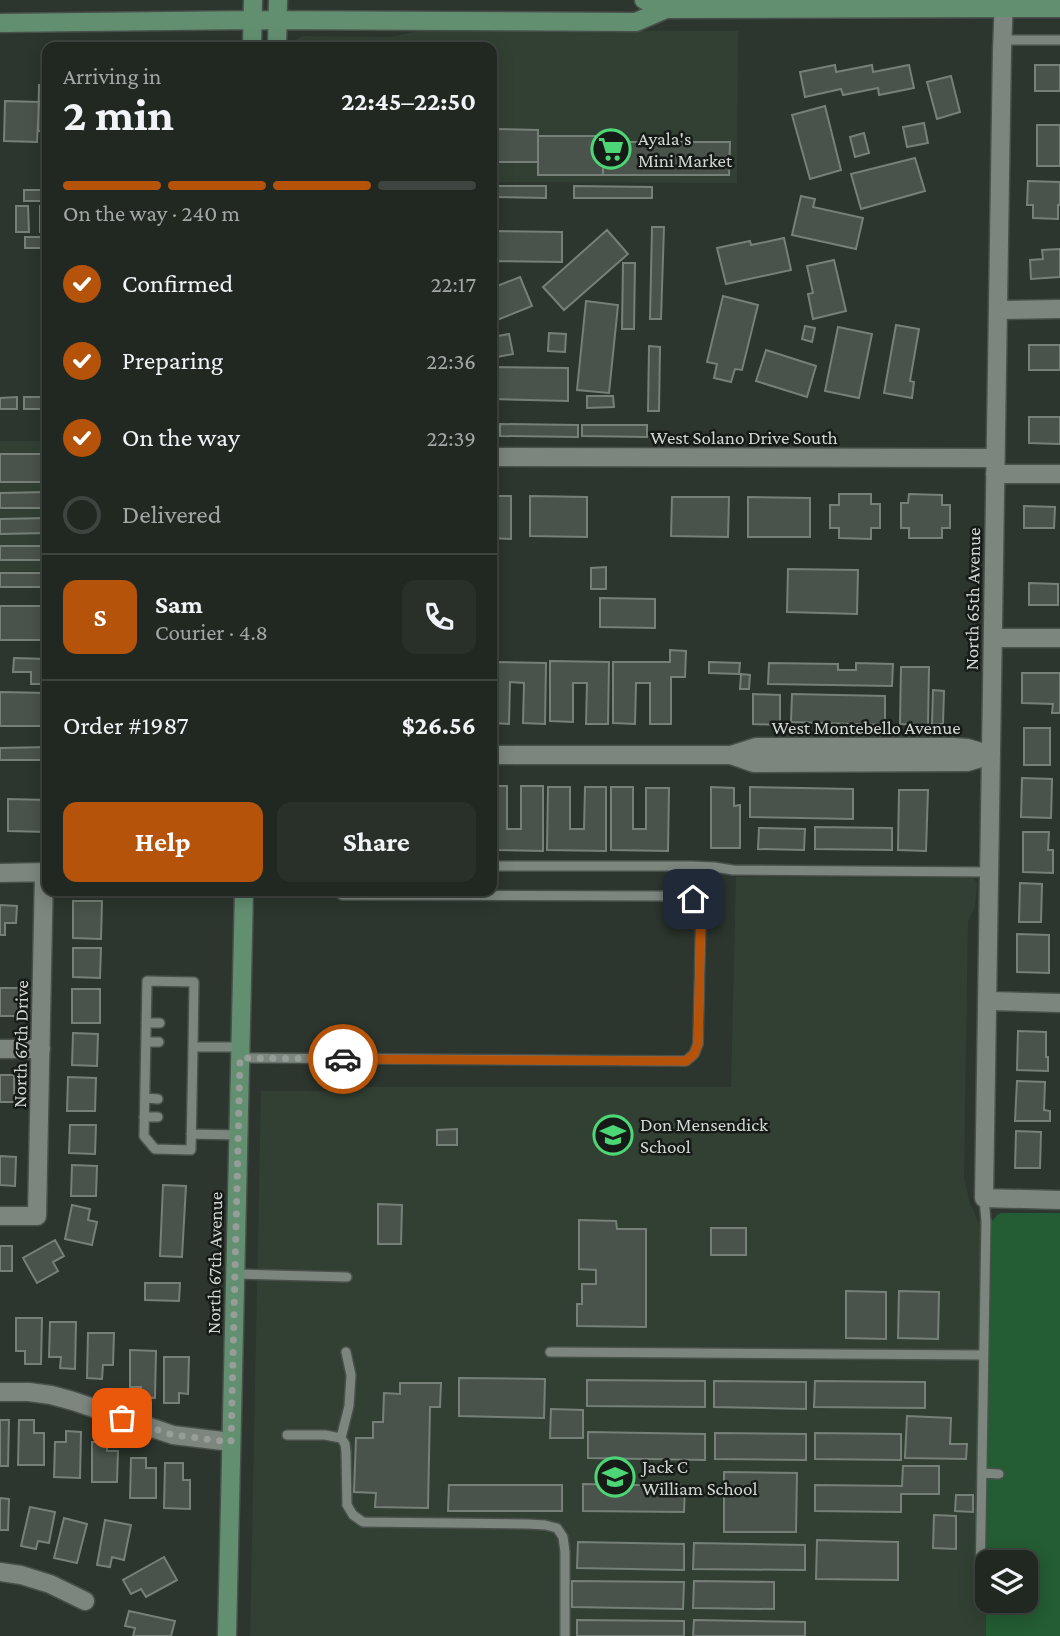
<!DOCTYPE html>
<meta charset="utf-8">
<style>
:root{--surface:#212822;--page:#29302a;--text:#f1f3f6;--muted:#a2a6a5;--line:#3e4440;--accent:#b45309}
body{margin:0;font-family:"Crimson Pro",serif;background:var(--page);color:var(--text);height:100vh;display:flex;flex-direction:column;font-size:26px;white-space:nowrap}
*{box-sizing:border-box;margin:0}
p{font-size:23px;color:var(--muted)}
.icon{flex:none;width:38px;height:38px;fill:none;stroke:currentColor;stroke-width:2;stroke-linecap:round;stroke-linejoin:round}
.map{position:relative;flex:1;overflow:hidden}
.panel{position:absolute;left:42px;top:42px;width:455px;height:854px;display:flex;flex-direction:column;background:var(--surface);border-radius:14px;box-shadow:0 4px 18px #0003,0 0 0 2px var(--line)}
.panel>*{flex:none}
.fabs{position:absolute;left:975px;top:1550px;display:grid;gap:14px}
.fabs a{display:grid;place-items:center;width:63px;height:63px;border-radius:14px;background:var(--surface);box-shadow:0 4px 18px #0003,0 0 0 2px var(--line);font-size:35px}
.pin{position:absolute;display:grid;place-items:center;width:60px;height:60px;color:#fff;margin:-30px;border-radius:14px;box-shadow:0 4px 10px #0006}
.courier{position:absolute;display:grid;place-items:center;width:70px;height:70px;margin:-35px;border:5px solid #b45309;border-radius:50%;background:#fff;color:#222;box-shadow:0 2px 9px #0007}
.headline em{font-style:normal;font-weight:700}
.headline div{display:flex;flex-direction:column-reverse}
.headline{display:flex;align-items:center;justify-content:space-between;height:119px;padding:0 21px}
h1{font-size:46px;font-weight:700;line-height:52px}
.bar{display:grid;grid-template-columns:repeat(4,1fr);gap:10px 7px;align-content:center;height:84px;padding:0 21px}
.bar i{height:9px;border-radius:5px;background:var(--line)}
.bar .selected{background:var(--accent)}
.bar p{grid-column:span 4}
.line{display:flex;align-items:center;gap:18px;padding:0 21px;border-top:2px solid var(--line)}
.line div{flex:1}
.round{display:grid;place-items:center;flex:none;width:74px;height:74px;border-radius:14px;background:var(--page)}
ol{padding:0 21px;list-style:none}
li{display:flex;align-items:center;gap:21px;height:77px}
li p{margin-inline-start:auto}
li .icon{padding:7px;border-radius:50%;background:var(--accent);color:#fff;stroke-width:4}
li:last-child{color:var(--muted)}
li i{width:38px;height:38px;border:4px solid var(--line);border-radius:50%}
.primary-button{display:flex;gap:14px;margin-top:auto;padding:14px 21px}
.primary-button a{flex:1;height:80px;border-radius:14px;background:var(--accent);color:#fff;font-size:28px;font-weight:700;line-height:80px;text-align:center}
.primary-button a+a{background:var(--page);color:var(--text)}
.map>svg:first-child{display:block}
</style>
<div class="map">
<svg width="1060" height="1636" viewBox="0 0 1060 1636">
<rect width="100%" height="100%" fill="#2c352e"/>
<!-- built -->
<path fill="#324034" d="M423 30 738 31 737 183 492 182V47H292L297 39 304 36 391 37Z
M0 441H47V571L0 572Z
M736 877 973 878 977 883 975 907 968 921 964 1178 970 1203 980 1225 974 1589H987L986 1636H250L261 1091H339L365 1087H731Z"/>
<!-- green -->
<path fill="#245c33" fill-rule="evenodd" d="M1001 1213H1060V1636H986V1590L974 1589 980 1225 979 1221 993 1220 997 1215ZM987 1563H1026V1601H987Z"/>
<!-- building -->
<path fill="#49524b" stroke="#768078" stroke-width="2" d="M835 65 836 72 872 65 873 72 909 65 914 88 879 95 878 88 843 95 841 89 805 97 800 72Z
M1035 65H1060V91H1035Z
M951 76 960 112 937 119 927 82Z
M39 85H47V131H38Z
M5 101 39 102 37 142 4 141Z
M825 106 841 170 810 179 792 115Z
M924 123 928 143 907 147 903 127Z
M1037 125H1060V166H1037Z
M494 129 538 130V162H494Z
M864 133 869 153 855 157 850 137Z
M538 136H603V175H538Z
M603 142H730L729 175H603Z
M915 158 925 191 861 209 851 174Z
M1028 181 1060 182V205H1058V219L1033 218V205H1027Z
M492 186H546V198L492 197Z
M574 186 652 187V198H574Z
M24 190H44V201H24Z
M801 196 815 199 813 207 863 218 856 249 792 235Z
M16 206H28L29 232H16Z
M40 206H47V232H40Z
M652 227H664L661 319H650Z
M607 230 628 254 564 310 543 287Z
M492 231 562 232V262L492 261V267Z
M25 237H45V248H25Z
M784 238 791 270 726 284 717 248 750 241 751 245Z
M1060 249V277L1031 279 1030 260 1043 259 1042 250Z
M834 260 846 311 813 319 808 294 813 293 807 266Z
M623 263H635L634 329H622Z
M520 277 532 306 492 322V288Z
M723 296 758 305 742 370 735 369 731 382 714 378 717 364 707 362Z
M586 301 618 305 609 393 577 390Z
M896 325 919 329 910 381 914 382 912 398 884 393Z
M805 326 815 328 812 342 802 339Z
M838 327 872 334 859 398 825 391Z
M549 333 566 334 565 352 548 351Z
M509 334 513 354 492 358V337Z
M1029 345H1060V370H1029Z
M649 346 660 347 659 411H648Z
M766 350 816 366 807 397 756 381Z
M492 367 568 368V401L492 399Z
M587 396H613L614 407 587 408Z
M17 397V409H0V398Z
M24 397H47V409H24Z
M1029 417H1060V444L1029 443Z
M500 424 578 425V437L500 436Z
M582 425H647V437L582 436Z
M0 454H47V482H0Z
M47 492V508H0V493Z
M839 494H871V504H880V528H871V539L839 538V528H830V505H839Z
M909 494 942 495V505H950V528H942V538H909V528H901V503H908Z
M492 496H511V539L492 538Z
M530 496 587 497V537L530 536Z
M672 497H729L728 537 671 536Z
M748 497 810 498V537H748Z
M1024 506 1055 507 1054 528H1024Z
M47 518V533L0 534V519Z
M0 546H47V560H0Z
M606 567V589H591V568Z
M788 569 858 570 857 614 787 612Z
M0 573H47V587H0Z
M1029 583 1058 584V605H1029Z
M600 598 655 599V628L600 627Z
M0 606H47V640H0Z
M670 650 686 651 685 677H671V724H650V683H636L635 724 613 723V662H670Z
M14 658 47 659V684H31V672H13Z
M550 661 609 662 608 724H586L587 683H573V722L550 721Z
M492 662 546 663 545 724 523 723 524 683 510 682 509 724 492 723Z
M709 662 740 663 739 674 709 673Z
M769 663 838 664V670H856V663L893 664 892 686 768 684Z
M901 667H929L928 725 900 724Z
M1022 673H1060V713H1052L1053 704 1022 703Z
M741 674 750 675 749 689H740Z
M933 690 944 691 943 724H932Z
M0 692 47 693V726H0Z
M753 694 780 695V725L753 724Z
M792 694 885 696V725L791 722Z
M1024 728H1050V765H1024Z
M47 747V760H0V748Z
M1022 778 1052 779 1051 818 1021 817Z
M492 786H507V829H521V786H543V851L492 850Z
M548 787H570V829H584L585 787H606V851L547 850Z
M611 787H633V829H646V788H669L668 851 611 850Z
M711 787 734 788V806L740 805V848H711Z
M750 787 853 789V819L750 817Z
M899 790H928L926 851 898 850Z
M8 799 47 800V832L8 831Z
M815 827 892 828V850L815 849Z
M759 828 805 829 804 850 758 849Z
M1023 832H1049L1048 850H1053V873L1023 872Z
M1020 883 1042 884 1041 922H1019Z
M73 901H102L101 939 73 938Z
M0 905 17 906 16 923H5V935H0Z
M1017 934 1049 935V973L1017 972Z
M73 948H101L100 978 73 977Z
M0 988H18V1016H0Z
M72 989H100V1023H72Z
M1018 1031 1046 1032V1057H1048V1071L1017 1070Z
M73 1033 98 1034 97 1066 72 1065Z
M0 1075H14V1102H0Z
M68 1077 96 1078 95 1111H67Z
M1017 1081 1045 1082 1044 1110 1050 1111V1121H1015Z
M70 1125H96L95 1154 69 1153Z
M457 1129V1145H437V1130Z
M1016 1131 1041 1132 1040 1168H1015Z
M0 1156 16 1157 15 1186 0 1185Z
M72 1165 97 1166 96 1196H71Z
M163 1185 186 1186 182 1257 160 1256Z
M378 1204 402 1205 401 1244H378Z
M72 1205 90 1209 88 1220 97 1222 92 1245 65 1239Z
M579 1220 616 1221 617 1229H646V1327L577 1326V1304H582V1284H596V1270L579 1269Z
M711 1228H746V1255H711Z
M55 1240 64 1256 53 1262 58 1271 37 1283 23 1258Z
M0 1246H12V1271H0Z
M145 1283H180L179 1301 145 1300Z
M846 1291 886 1292V1339L846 1338Z
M899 1291 939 1292 938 1339 898 1338Z
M16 1318H42L41 1364H25V1351H16Z
M50 1322H76L75 1369 60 1368 61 1357H49Z
M88 1333H114L113 1365H103L102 1379 87 1378Z
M130 1350 156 1351 155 1398 140 1397 141 1387H130Z
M164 1357H189L188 1394 179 1393V1403H164Z
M459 1378 545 1379 544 1418 459 1416Z
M587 1380 705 1381V1407L587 1406Z
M714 1381 806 1382V1409L714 1407Z
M815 1381 925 1382V1408L814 1407Z
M400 1383H441L440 1407H430L428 1508 375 1507 376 1493 354 1492 356 1438H373V1422H383L384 1393 400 1394Z
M551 1409 583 1410V1438H550Z
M907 1416 951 1418 950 1444H967L966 1459 905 1458Z
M0 1420H9L8 1466H0Z
M19 1420H34V1433H44V1465H18Z
M66 1431 81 1432 80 1478 54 1477 55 1442H66Z
M588 1432 705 1434V1460L588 1458Z
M715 1433 806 1434V1460L715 1459Z
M815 1433 901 1434V1460L815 1459Z
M92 1442H107V1451H118L117 1482H92Z
M131 1458H146V1468H156V1498H130Z
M165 1463H183V1480H190V1509L164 1508Z
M903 1466H939V1494H901V1512L815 1511V1485L902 1486Z
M724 1472 797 1473 796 1532H724Z
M583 1484 685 1486 684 1512 583 1511Z
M449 1485H562V1511H448Z
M956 1495H973V1512L955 1511Z
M0 1498 9 1499 8 1530H0Z
M30 1507 55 1512 49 1543 38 1541 36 1549 21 1546Z
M934 1515 956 1516V1549L933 1548Z
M64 1518 87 1524 77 1563 54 1558Z
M105 1520 131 1525 124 1560 112 1557 110 1567 97 1565Z
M817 1540 898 1542V1580L816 1579Z
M578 1542 684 1544V1570L577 1568Z
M694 1543 805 1545V1570L693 1569Z
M164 1557 177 1580 146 1597 141 1589 131 1594 123 1580Z
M572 1581 684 1582 683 1609 572 1607Z
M694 1581 774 1582V1609L693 1608Z
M129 1611 175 1621 171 1636H133L135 1628 125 1626Z
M577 1620 684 1621V1636H577Z
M694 1620 805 1622V1636H693Z"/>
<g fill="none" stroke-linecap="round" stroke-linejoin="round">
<!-- service casing -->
<g stroke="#49504b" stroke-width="12">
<path id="service" d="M1002 40H1060
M492 866H691L714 867 733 870 989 872
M146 1023H160
M146 1042H159
M193 1047 191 1150 155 1149 144 1136 147 981 194 982 193 1047H240
M240 1058 686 1061 694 1054 698 1044 701 909 693 899 664 896 342 895 338 891
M145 1098 158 1099
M144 1117H158
M191 1134 238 1135
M235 1274 347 1277
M550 1352 983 1355
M287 1435H325L341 1438 345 1444 346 1452 347 1505 353 1515 363 1522 528 1524 545 1525 557 1528 563 1537 565 1552V1636
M341 1438 349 1406 351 1375 346 1352
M982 1473 999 1474
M980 1586 986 1222 984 1198"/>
</g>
<!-- minor casing -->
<g stroke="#49504b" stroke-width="21">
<path id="minor" d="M1004 0 1002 50 984 1198 1060 1200
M998 310 1060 309
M492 457 995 458
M995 474H1060
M993 638H1060
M492 755H731L756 747H952L967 748 991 755
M731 755 754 763 967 762 991 755
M0 873 47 872
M987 1001 1060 1003
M0 1049H41
M0 1216H37L44 872
M0 1392H29L51 1395 73 1401 173 1435 231 1442
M0 1572 21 1575 50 1584 85 1601"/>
</g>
<!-- secondary casing -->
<g stroke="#49504b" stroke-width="21">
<path id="secondary" d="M644 0 666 9
M0 23 253 20 636 22 666 9 1060 8
M252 47 253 0
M277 47 278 0
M227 1636 244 891"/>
</g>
<!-- service -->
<use href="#service" stroke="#7c867e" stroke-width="9"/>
<!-- minor -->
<use href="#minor" stroke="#7c867e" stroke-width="18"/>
<!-- secondary -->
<use href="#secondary" stroke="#638f71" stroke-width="18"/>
</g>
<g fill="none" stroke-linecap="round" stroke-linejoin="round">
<!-- done -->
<path stroke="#979e99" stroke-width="7" stroke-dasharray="0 12.6" d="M122 1418 173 1435 231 1442 240 1058 343 1059"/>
<!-- route -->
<path stroke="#b45309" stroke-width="9" d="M343 1059 686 1061 694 1054 698 1044 701 909 693 899"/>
</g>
<!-- icons -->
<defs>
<g id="supermarket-ring" transform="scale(2.0125)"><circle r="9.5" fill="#171b18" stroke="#4dd676" stroke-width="1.5"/><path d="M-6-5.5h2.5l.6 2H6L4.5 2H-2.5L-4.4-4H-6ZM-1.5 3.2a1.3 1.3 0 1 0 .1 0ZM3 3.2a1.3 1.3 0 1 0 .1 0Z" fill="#4dd676"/></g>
<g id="school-ring" transform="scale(2.0125)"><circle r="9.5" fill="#171b18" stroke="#4dd676" stroke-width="1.5"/><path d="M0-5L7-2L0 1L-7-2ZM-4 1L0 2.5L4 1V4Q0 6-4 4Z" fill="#4dd676"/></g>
</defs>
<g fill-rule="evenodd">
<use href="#supermarket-ring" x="611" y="149"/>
<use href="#school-ring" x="613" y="1135"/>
<use href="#school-ring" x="615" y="1477"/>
</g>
<g text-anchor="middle" stroke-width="5" stroke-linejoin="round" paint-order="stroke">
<!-- poi labels -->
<g font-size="19" fill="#d1d7d2" stroke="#171b18" text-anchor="start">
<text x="638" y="145">Ayala's<tspan x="638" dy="22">Mini Market</tspan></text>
<text x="640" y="1131">Don Mensendick<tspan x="640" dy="22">School</tspan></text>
<text x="642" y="1473">Jack C<tspan x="642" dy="22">William School</tspan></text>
</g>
<!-- street labels -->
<g font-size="19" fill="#d1d7d2" stroke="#171b18">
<text x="744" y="444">West Solano Drive South</text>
<text transform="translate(972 599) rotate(-89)" y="7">North 65th Avenue</text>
<text x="866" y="734">West Montebello Avenue</text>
<text transform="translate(20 1044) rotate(-89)" y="7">North 67th Drive</text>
<text transform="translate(214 1263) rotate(-89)" y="7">North 67th Avenue</text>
</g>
</g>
</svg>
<div class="fabs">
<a><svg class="icon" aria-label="layers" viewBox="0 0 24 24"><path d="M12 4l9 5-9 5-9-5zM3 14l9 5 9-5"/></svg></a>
</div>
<div class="pin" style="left:122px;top:1418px;background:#ea580c"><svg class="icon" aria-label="bag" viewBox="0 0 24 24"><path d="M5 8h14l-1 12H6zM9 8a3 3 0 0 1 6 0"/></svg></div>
<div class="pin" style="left:693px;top:899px;background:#1f2937"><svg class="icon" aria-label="home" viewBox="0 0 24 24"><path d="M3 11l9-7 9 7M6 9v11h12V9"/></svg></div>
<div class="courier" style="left:343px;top:1059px"><svg class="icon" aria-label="car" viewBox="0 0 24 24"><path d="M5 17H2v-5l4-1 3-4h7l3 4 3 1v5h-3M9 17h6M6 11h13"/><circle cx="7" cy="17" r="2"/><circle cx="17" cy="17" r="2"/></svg></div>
<section class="panel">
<div class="headline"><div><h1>2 min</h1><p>Arriving in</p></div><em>22:45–22:50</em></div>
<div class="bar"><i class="selected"></i><i class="selected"></i><i class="selected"></i><i></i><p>On the way · 240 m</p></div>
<ol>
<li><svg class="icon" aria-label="check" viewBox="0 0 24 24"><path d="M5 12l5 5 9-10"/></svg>Confirmed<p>22:17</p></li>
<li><svg class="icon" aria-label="check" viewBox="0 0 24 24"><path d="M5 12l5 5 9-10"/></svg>Preparing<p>22:36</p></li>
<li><svg class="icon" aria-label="check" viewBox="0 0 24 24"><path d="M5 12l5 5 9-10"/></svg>On the way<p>22:39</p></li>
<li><i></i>Delivered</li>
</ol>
<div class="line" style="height:126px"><b class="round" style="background:var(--accent);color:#fff">S</b><div><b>Sam</b><p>Courier · 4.8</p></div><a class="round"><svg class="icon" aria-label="phone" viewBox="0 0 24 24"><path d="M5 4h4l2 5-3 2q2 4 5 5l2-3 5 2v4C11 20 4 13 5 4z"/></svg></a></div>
<div class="line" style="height:91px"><div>Order #1987</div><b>$26.56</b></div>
<div class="primary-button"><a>Help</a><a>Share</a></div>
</section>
</div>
